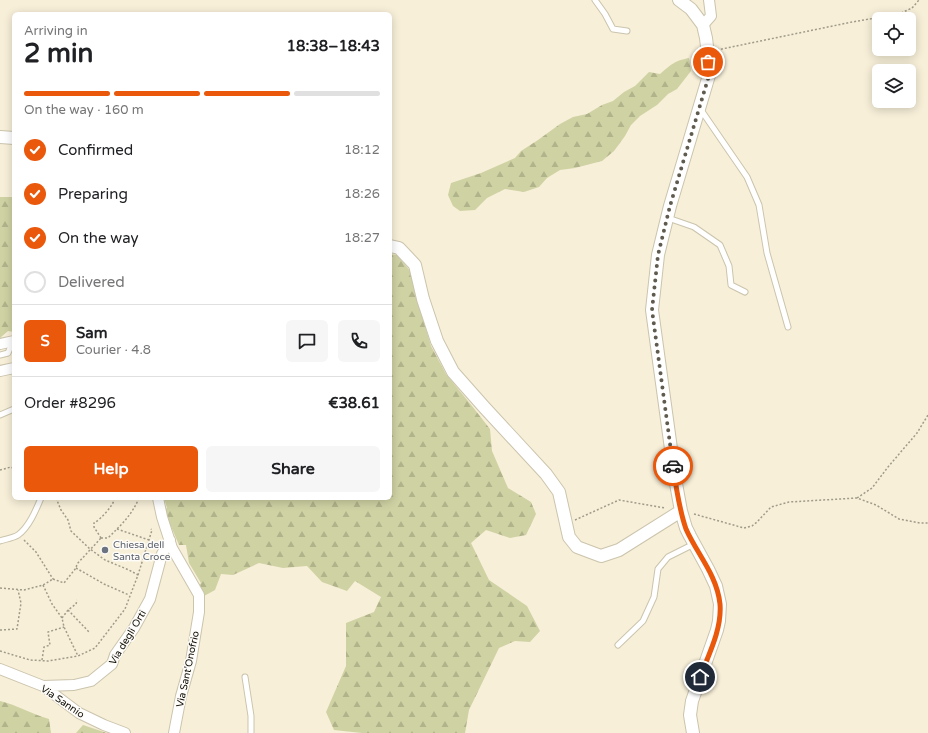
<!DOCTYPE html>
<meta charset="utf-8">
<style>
:root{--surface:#fff;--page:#f6f6f6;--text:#202124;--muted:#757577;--line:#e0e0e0;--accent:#ea580c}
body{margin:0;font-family:"Varela Round",sans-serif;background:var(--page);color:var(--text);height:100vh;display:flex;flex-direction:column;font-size:15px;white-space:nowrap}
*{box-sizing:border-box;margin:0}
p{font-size:13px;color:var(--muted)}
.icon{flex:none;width:22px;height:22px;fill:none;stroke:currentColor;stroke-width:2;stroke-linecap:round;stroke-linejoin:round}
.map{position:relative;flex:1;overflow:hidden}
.drawer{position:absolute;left:12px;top:12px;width:380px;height:488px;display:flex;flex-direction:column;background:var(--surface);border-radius:6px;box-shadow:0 2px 10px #0003}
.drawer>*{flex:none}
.fabs{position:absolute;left:872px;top:12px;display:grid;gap:8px}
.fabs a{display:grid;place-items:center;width:44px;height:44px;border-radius:6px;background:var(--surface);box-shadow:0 2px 10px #0003;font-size:20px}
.pin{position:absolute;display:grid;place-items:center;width:34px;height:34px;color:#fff;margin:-17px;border:2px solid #fff;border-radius:50%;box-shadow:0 1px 4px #0007}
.courier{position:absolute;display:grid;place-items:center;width:40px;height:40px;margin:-20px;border:3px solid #ea580c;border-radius:50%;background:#fff;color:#222;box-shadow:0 1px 5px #0007}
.summary em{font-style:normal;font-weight:700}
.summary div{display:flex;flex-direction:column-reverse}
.summary{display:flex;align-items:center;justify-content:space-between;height:68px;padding:0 12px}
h1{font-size:26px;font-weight:700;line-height:30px}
.bar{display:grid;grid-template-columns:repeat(4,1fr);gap:6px 4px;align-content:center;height:48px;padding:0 12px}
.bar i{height:5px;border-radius:3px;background:var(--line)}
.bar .current{background:var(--accent)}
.bar p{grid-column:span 4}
.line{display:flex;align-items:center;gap:10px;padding:0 12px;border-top:1px solid var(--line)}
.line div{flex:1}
.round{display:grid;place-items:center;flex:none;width:42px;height:42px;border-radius:6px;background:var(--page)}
ol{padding:0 12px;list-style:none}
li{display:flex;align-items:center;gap:12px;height:44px}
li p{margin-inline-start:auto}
li .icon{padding:4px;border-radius:50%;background:var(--accent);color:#fff;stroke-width:4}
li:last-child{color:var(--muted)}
li i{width:22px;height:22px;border:2px solid var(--line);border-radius:50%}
.primary-button{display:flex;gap:8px;margin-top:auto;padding:8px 12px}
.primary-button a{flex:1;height:46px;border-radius:6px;background:var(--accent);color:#fff;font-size:16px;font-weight:700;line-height:46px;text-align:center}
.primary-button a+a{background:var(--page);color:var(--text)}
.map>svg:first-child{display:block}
</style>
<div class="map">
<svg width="928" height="733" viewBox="0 0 928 733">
<defs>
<pattern id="forest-firs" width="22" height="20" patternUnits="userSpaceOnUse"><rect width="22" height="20" fill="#cfd2a3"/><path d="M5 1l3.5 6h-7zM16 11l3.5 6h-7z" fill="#b1b38b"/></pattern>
</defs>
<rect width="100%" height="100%" fill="#f7efd8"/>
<!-- forest -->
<path fill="url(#forest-firs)" d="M689 58 691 71 677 89 668 94 657 105 640 116 631 125 625 136 614 151 602 161 575 168 560 170 547 178 539 187 524 192 505 189 487 198 475 210 460 211 453 206 448 195 451 183 481 173 515 158 521 151 538 140 560 124 573 117 587 114 602 105 613 101 624 92 635 86 649 72 660 74C672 64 674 61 689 58Z
M0 197H14V332L8 331 0 338Z
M390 254 397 255 411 272 419 305 431 346 446 374 472 406 490 429 492 451 508 488 531 502 536 514 526 535 510 538 486 530 471 543 489 580 527 606 540 631 530 642 515 641 499 648 469 710 465 733H362L334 730 326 712 346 666V623L374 612 381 597 355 581 347 591 322 582 307 566 283 568 259 563 233 575 221 574 215 590 204 596 199 586 201 583 189 563 186 545H179L164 510 167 508 164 498H390Z
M0 701C17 705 32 714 49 719L51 733H0Z
M83 725 107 733H76Z"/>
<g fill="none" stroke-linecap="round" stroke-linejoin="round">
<!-- service casing -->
<g stroke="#cbc4ad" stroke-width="7">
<path id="service" d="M595 0 605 14 613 29 627 31
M701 110 747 177 759 205 767 253 788 327
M668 218 694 227 720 245 729 266 731 285 745 292
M0 355 8 353 13 341
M0 415 14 409
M0 541C6 539 13 538 18 535 29 527 36 510 41 498
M618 645 643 621 654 597 658 569 668 557 694 544
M245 677 251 716V733"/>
</g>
<!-- minor casing -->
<g stroke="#cbc4ad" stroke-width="12">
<path id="minor" d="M703 25 711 16 709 0
M0 344 14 341
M0 371 14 368
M158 498 162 517 172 548 199 595V612L191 661 181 696 174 733
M0 669 43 686 79 713 104 725 125 733
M43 686 74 685 91 681 112 664 115 655 134 628 150 599 162 554 170 540"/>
</g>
<!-- tertiary casing -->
<g stroke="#cbc4ad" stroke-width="14">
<path id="tertiary" d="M679 0 691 9 703 25 706 38 710 72 670 206 658 255 652 310 675 478 681 511 686 528 690 536 708 569 716 586 720 604 719 621 717 630 692 701 690 715 693 733
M0 137 14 138
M390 246 399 248 415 265 423 299 437 341 453 372 484 407 546 474 559 492 569 537 577 547 601 556 619 550 681 511"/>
</g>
<!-- path -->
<path stroke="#a09a89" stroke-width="1.5" stroke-dasharray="2 2" stroke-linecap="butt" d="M717 50 852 22 899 14 912 8 919 0
M0 470 11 467 14 469
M56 498 61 510 68 520 71 531 90 549 105 560 129 570 138 575
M857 498 872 488 888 467 917 433 928 415
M694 514 744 528 752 526 757 522 771 507 789 502 857 498 876 505 899 519 920 523H928
M575 520 619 500 665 508
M117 529 149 540
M101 538H108C121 525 132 515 139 498
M101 538 94 527V523C101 519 113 506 115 498
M24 540 36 552 53 579
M76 568 104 584 129 595
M53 579 64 583 76 568 77 564 101 538
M43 585 52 604 62 618 64 627 78 656
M0 588 24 590 43 585 53 579
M68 610 90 633
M62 618 68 610 76 604 77 600
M0 630 17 629 21 603 18 590
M0 651 30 660 48 661 78 656 95 648 125 609 138 575 152 530 151 529
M42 660 44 647 50 645 48 632 64 627"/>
<!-- service -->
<use href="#service" stroke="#fff" stroke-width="5"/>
<!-- minor -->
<use href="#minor" stroke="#fff" stroke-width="10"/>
<!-- tertiary -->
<use href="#tertiary" stroke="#fff" stroke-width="12"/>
</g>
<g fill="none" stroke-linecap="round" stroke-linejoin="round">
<!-- done -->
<path stroke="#605b4f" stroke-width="4" stroke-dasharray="0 7.2" d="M673 466 652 310 658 255 670 206 710 72 708 62"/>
<!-- route -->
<path stroke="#ea580c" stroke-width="5" d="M673 466C676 487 679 509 686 529 697 554 717 575 720 604 722 629 709 654 700 677"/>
</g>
<!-- markers -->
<circle fill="#6b7280" stroke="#fefcf8" stroke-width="1.5" cx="105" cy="550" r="4"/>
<g text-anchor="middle" stroke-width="3" stroke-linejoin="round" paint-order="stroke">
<!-- worship labels -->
<g font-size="10" fill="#5b616d" stroke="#fefcf8" text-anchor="start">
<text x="113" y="548">Chiesa dell<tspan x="113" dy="12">Santa Croce</tspan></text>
</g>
<!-- street labels -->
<g font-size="10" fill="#0e0c05" stroke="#fefcf8">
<text transform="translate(127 637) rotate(-59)" y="4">Via degli Orti</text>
<text transform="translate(187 669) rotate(-78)" y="4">Via Sant'Onofrio</text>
<text transform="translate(63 701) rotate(34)" y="4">Via Sannio</text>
</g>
</g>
</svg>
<div class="fabs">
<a><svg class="icon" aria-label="locate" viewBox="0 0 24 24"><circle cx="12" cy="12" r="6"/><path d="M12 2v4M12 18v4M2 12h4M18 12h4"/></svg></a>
<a><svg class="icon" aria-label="layers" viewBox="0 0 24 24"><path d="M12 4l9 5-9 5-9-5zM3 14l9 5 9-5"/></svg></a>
</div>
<div class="pin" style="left:708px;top:62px;background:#ea580c"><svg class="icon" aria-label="bag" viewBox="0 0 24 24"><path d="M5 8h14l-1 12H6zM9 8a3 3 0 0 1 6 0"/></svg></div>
<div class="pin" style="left:700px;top:677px;background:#1f2937"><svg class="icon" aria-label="home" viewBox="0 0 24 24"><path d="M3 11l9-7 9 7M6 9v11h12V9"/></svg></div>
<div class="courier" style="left:673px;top:466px"><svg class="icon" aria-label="car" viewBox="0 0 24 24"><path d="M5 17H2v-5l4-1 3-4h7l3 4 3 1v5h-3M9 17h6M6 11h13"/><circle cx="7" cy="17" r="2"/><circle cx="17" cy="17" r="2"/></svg></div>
<section class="drawer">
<div class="summary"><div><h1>2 min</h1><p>Arriving in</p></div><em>18:38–18:43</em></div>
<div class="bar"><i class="current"></i><i class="current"></i><i class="current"></i><i></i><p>On the way · 160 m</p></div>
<ol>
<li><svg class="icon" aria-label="check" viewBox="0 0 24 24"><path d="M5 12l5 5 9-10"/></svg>Confirmed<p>18:12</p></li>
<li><svg class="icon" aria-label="check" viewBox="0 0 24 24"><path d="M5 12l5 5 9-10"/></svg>Preparing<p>18:26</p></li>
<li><svg class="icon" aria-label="check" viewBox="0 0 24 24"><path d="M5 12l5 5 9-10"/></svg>On the way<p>18:27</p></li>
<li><i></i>Delivered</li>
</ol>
<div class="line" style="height:72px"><b class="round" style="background:var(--accent);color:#fff">S</b><div><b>Sam</b><p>Courier · 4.8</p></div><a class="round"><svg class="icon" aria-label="chat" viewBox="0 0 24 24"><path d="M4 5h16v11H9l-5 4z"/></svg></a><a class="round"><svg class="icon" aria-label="phone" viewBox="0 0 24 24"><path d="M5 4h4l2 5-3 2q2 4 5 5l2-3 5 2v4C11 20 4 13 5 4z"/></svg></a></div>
<div class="line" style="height:52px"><div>Order #8296</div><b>€38.61</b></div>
<div class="primary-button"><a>Help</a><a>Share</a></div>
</section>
</div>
